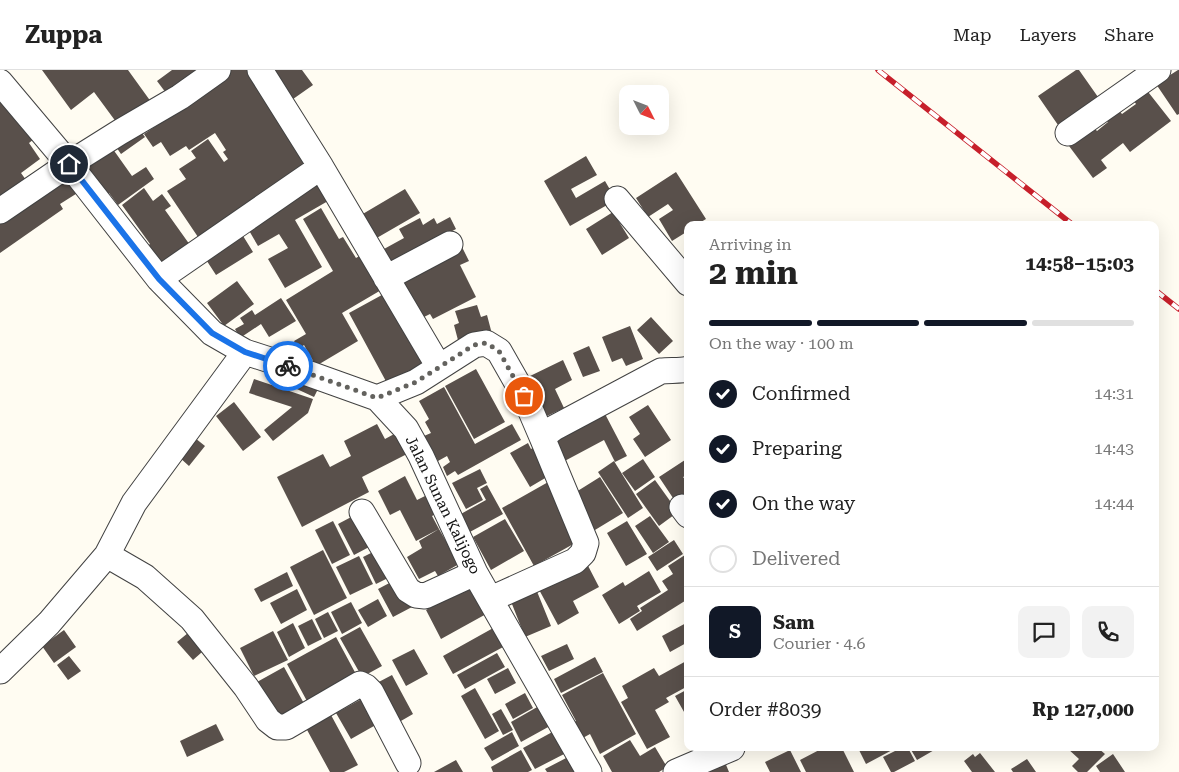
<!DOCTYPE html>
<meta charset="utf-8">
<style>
:root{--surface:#fff;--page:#f2f2f2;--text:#222;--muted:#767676;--line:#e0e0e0;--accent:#111827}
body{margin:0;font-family:"Roboto Serif",serif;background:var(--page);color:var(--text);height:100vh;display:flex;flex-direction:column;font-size:19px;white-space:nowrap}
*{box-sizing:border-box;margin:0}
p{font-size:16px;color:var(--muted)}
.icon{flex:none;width:28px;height:28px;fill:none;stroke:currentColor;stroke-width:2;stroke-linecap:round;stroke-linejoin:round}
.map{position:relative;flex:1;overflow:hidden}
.sheet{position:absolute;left:684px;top:151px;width:475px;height:530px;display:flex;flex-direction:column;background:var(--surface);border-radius:10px;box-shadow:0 5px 20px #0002}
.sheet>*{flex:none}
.needle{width:32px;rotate:132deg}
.fabs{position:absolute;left:619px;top:15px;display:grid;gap:10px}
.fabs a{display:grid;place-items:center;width:50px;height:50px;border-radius:10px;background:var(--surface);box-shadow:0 5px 20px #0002;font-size:25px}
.pin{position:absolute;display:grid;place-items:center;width:42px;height:42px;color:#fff;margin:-21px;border:2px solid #fff;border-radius:50%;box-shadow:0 1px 5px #0007}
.courier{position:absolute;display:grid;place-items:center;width:50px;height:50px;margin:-25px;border:4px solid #1a73e8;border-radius:50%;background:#fff;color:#222;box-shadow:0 1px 6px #0007}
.head em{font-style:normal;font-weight:700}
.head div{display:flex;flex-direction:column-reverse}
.head{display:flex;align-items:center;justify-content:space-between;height:85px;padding:0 25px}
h1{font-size:32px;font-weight:700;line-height:38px}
.bar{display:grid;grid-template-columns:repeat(4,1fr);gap:8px 5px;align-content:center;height:60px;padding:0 25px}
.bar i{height:6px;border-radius:4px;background:var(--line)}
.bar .selected{background:var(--accent)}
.bar p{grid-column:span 4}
.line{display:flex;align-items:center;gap:12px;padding:0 25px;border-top:1px solid var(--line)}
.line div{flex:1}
.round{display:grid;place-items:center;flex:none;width:52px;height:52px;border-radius:10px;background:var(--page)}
ol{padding:0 25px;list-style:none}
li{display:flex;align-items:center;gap:15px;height:55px}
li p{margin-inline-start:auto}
li .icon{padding:5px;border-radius:50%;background:var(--accent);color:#fff;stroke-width:4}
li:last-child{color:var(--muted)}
li i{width:28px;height:28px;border:2px solid var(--line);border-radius:50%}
header{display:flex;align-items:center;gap:30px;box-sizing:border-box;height:70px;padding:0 25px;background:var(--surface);border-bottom:1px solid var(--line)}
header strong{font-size:24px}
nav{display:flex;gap:28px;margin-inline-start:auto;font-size:18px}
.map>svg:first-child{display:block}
</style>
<header>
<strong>Zuppa</strong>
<nav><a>Map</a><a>Layers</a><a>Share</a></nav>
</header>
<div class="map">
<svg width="1179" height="702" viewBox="0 0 1179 702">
<rect width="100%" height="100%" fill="#fffcf2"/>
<!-- building -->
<path fill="#59504b" d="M42 0H128L154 36 122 60 94 22 71 40Z
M172 0H215L172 31 157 11Z
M223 0H253L319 97 200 170 167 121 186 109 179 99 196 88 191 81 208 69 224 92 228 89 223 82 226 80 215 63 189 80 186 76 170 86 161 72 153 77 144 64 168 48 164 42Z
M262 0H302L313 15 286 34Z
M1076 0H1079L1098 27 1058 55 1038 26Z
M1178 0H1179V44L1177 45 1156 14Z
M1145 18 1171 51 1130 82 1123 73 1101 90 1107 98 1093 108 1069 76 1093 57 1097 61 1108 52 1103 47 1116 37 1122 44 1136 34 1132 28Z
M0 20 34 69 29 73 40 89 21 103 26 110 0 134Z
M135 54 145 67 121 84 112 71Z
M110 75 132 106 146 97 154 109 118 135 109 123 106 125 84 94Z
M586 86 597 105 571 119 576 128 605 111 616 130 570 156 544 111Z
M66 102 79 122 60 134 63 139 0 183V148Z
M676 102 706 149 696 155H688V161L672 171 659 149 673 140 668 134 648 147 636 128Z
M323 106 335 127 295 150 322 197 285 218 268 189 288 178 279 164 258 176 244 152Z
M144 118 153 131 162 124 171 136 165 140 195 182 167 203 145 178 150 174 122 135Z
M405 119 420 143 375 169 361 145Z
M321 138 339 169 343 167 356 188 368 181 388 216 342 243 358 271 316 296 304 275 298 279 294 271 306 264 286 230 333 201 303 149Z
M613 142 629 168 602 185 586 159Z
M450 147 456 159 412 183 397 201 384 179 404 168 399 159 420 148 423 155 434 148 437 154Z
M240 161 253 182 216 205 203 185Z
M461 175 469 191 460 195 476 227 433 249 430 244 414 252 393 210Z
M237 211 254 234 224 256 207 233Z
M391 220 430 293 388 315 349 243Z
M281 228 296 251 269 267 261 254 240 268 235 259 244 254 240 248 252 240 255 245Z
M477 235 481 247 487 245 492 264 459 274 454 255 459 253 455 241Z
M651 247 673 271 659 284 637 260Z
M630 256 643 289 626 296 622 288 612 292 602 267Z
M589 276 600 301 583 307 573 283Z
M563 290 572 310 555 319 564 338 547 346 528 307Z
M476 299 505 352 474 369 445 316Z
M292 300 321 313 314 327 286 314Z
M254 309 313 329 308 343 273 371 264 360 292 337 249 323Z
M444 317 475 374 512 354 521 370 458 405 455 401 447 406 443 397 450 392 447 386 438 391 424 366 431 363 425 352 429 349 419 331Z
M234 332 261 367 243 381 216 346Z
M648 335 671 370 645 387 633 369 640 364 629 347Z
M604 342 627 386 615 392 604 370 559 394 548 372Z
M377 354 385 369 396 363 407 384 362 407 369 422 302 457 277 407 323 384 330 397 351 386 344 371Z
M195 368 205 376 189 396 179 387Z
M528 373 531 379 536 376 552 404 530 417 510 383Z
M688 388V405L683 407 688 413V431L679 437 659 407Z
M643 389 655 407 635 421 622 403Z
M614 391 643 438 628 448 598 402Z
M480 399 487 413 477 418 483 430 466 439 452 413Z
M405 406 417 430 427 425 437 443 432 446 439 459 416 471 400 440 390 445 378 421Z
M600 407 623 443 590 463 568 427Z
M655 410 678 442 659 456 636 424Z
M550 411 577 472 534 496 502 438Z
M487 415 503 444 468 463 459 445 486 430 480 419Z
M355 445 371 476 354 485 338 454Z
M650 446 669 472 653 483 635 456Z
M505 449 524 481 491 500 473 467Z
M333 451 350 485 332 494 315 460Z
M627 451 647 484 626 496 607 463Z
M439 459 459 494 438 506 435 501 419 509 407 487 422 478 419 471Z
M674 470 683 484 657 501 648 487Z
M323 480 347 528 314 545 290 497Z
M377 480 390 507 376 514 363 487Z
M688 483V529L637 561 630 549 642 541 640 538 668 520 662 511 673 504 668 496Z
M359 486 373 514 350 525 336 497Z
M584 488 599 517 573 531 579 543 558 555 536 514Z
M649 501 661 522 637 536 640 541 619 554 602 525 623 512 625 516Z
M287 502 293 516 261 532 254 519Z
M397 509 412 537 393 547 378 519Z
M472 514 488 543 441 569 426 540Z
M297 519 307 540 281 554 270 533Z
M536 519 551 556 525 567 510 529Z
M378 529 387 546 368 557 358 540Z
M351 532 362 553 342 564 331 542Z
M328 542 338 561 324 568 315 549Z
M312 549 322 569 308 576 298 556Z
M688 552V572L670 582 662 566Z
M293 553 305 578 289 587 277 562Z
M360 557 382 596 362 607 340 568Z
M495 557 505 576 453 604 443 586Z
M194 558 210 575 193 590 177 572Z
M64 560 76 577 54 593 42 576Z
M273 561 288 590 254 606 240 578Z
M336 567 357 606 308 633 287 594Z
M567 574 574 589 549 601 541 586Z
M414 579 428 604 406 616 392 590Z
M497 583 505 597 465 619 457 605Z
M69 586 81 601 68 610 57 595Z
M595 587 603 602 561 623 554 609Z
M688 590V616L666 628 669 632 655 640 670 667 647 679 621 632 628 628 622 616 654 598 659 606Z
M284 597 307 639 280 654 257 612Z
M508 598 516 613 495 624 487 609Z
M603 603 636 664 600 684 590 664 581 669 572 653 576 651 562 625Z
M392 605 413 644 394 655 373 615Z
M475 618 499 661 485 669 461 626Z
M688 619V649L675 626Z
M525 623 533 638 513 649 505 634Z
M367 626 381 652 351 669 336 643Z
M539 636 550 656 521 672 511 652Z
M501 639 513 660 503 665 492 644Z
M331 645 358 695 344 702H330L306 658Z
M216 654 224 670 187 687 180 671Z
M556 660 568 682 535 699 523 678Z
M512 662 519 676 492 691 484 678Z
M630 670 640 686 655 677 667 697 659 702H612L603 686Z
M823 678H842L854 702H806L800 690Z
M858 678H896L866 694Z
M901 678H908L915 691 894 702H891L883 687Z
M910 678H935L936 679 917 690Z
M1067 678H1098L1105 684 1087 702H1078L1072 696 1079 689Z
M521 680 532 700 528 702H493L491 697Z
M790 680 801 702H770L765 692Z
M980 683 995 702H972L964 691 973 684 975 687Z
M1113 684 1125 702H1100L1096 696Z
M722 685 729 702H684Z
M570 686 578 702H547L545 699Z
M1027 689 1036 702H1013L1011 699Z
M456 690 463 702H434Z"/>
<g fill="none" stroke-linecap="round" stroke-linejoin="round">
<!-- minor casing -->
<g stroke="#424242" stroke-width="27">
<path id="minor" d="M260 0 321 97 439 297
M0 12 69 94 159 209 212 263 245 282 282 294 377 328 381 332 406 359 421 386 475 503 589 702
M1068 63 1158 0
M617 129 688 213
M0 141 69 94 120 62 180 27 218 0
M386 208 450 174
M159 209 321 97
M377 328 416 312 474 275 486 273 499 281 524 325 542 367 554 358 661 301C669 300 682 301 688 299
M682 437 688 445
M362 442 408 520 416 525 425 526 475 503
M107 485 145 507 192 549 246 617 268 650 277 657H286L360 614 366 617 371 622 408 693
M491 529 575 491 583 483 586 473 542 367
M0 601 49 553 107 485 134 433 245 282
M676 702 732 678"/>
</g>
<!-- minor -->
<use href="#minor" stroke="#fff" stroke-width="25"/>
<!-- rail casing -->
<g stroke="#c71f2b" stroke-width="5.5">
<path id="rail" d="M878 0 1073 155
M1155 220 1179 239"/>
</g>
<!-- rail -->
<use href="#rail" stroke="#fff" stroke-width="4" stroke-dasharray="11" stroke-linecap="butt"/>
</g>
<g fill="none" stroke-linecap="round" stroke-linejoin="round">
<!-- done -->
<path stroke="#63625e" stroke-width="5" stroke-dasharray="0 9" d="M288 296 377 328 416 312 474 275 486 273 499 281 524 326"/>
<!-- route -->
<path stroke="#1a73e8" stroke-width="6" d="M69 94 159 209 212 263 245 282 288 296"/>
</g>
<g text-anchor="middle" stroke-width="5" stroke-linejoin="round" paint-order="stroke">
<!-- street labels -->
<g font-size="15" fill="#0f0f0f" stroke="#fff">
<text transform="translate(443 435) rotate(64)" y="5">Jalan Sunan Kalijogo</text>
</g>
</g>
</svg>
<div class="fabs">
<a><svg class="needle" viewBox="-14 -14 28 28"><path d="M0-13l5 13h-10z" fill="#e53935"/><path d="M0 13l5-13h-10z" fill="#767676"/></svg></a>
</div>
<div class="pin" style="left:524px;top:326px;background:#ea580c"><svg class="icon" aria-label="bag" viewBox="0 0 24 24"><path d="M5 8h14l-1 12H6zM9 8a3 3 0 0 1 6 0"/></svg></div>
<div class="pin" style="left:69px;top:94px;background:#1f2937"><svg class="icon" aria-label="home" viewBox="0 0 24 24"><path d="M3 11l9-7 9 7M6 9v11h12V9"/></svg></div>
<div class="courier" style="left:288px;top:296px"><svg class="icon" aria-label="bike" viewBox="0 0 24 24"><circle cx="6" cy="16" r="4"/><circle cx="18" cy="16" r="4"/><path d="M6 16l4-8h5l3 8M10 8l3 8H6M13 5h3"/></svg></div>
<section class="sheet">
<div class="head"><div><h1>2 min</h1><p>Arriving in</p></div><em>14:58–15:03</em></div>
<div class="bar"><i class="selected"></i><i class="selected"></i><i class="selected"></i><i></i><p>On the way · 100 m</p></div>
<ol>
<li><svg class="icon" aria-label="check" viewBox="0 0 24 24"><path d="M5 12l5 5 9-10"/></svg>Confirmed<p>14:31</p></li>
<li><svg class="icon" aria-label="check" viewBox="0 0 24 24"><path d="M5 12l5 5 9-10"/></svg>Preparing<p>14:43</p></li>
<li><svg class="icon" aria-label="check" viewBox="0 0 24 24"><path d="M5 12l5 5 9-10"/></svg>On the way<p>14:44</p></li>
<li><i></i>Delivered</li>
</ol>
<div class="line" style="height:90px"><b class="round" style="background:var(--accent);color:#fff">S</b><div><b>Sam</b><p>Courier · 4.6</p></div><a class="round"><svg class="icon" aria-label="chat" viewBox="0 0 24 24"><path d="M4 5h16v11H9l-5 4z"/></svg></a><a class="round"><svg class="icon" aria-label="phone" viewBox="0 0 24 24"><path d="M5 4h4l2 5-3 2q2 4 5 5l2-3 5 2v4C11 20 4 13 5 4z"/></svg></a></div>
<div class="line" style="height:65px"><div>Order #8039</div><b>Rp 127,000</b></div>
</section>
</div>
